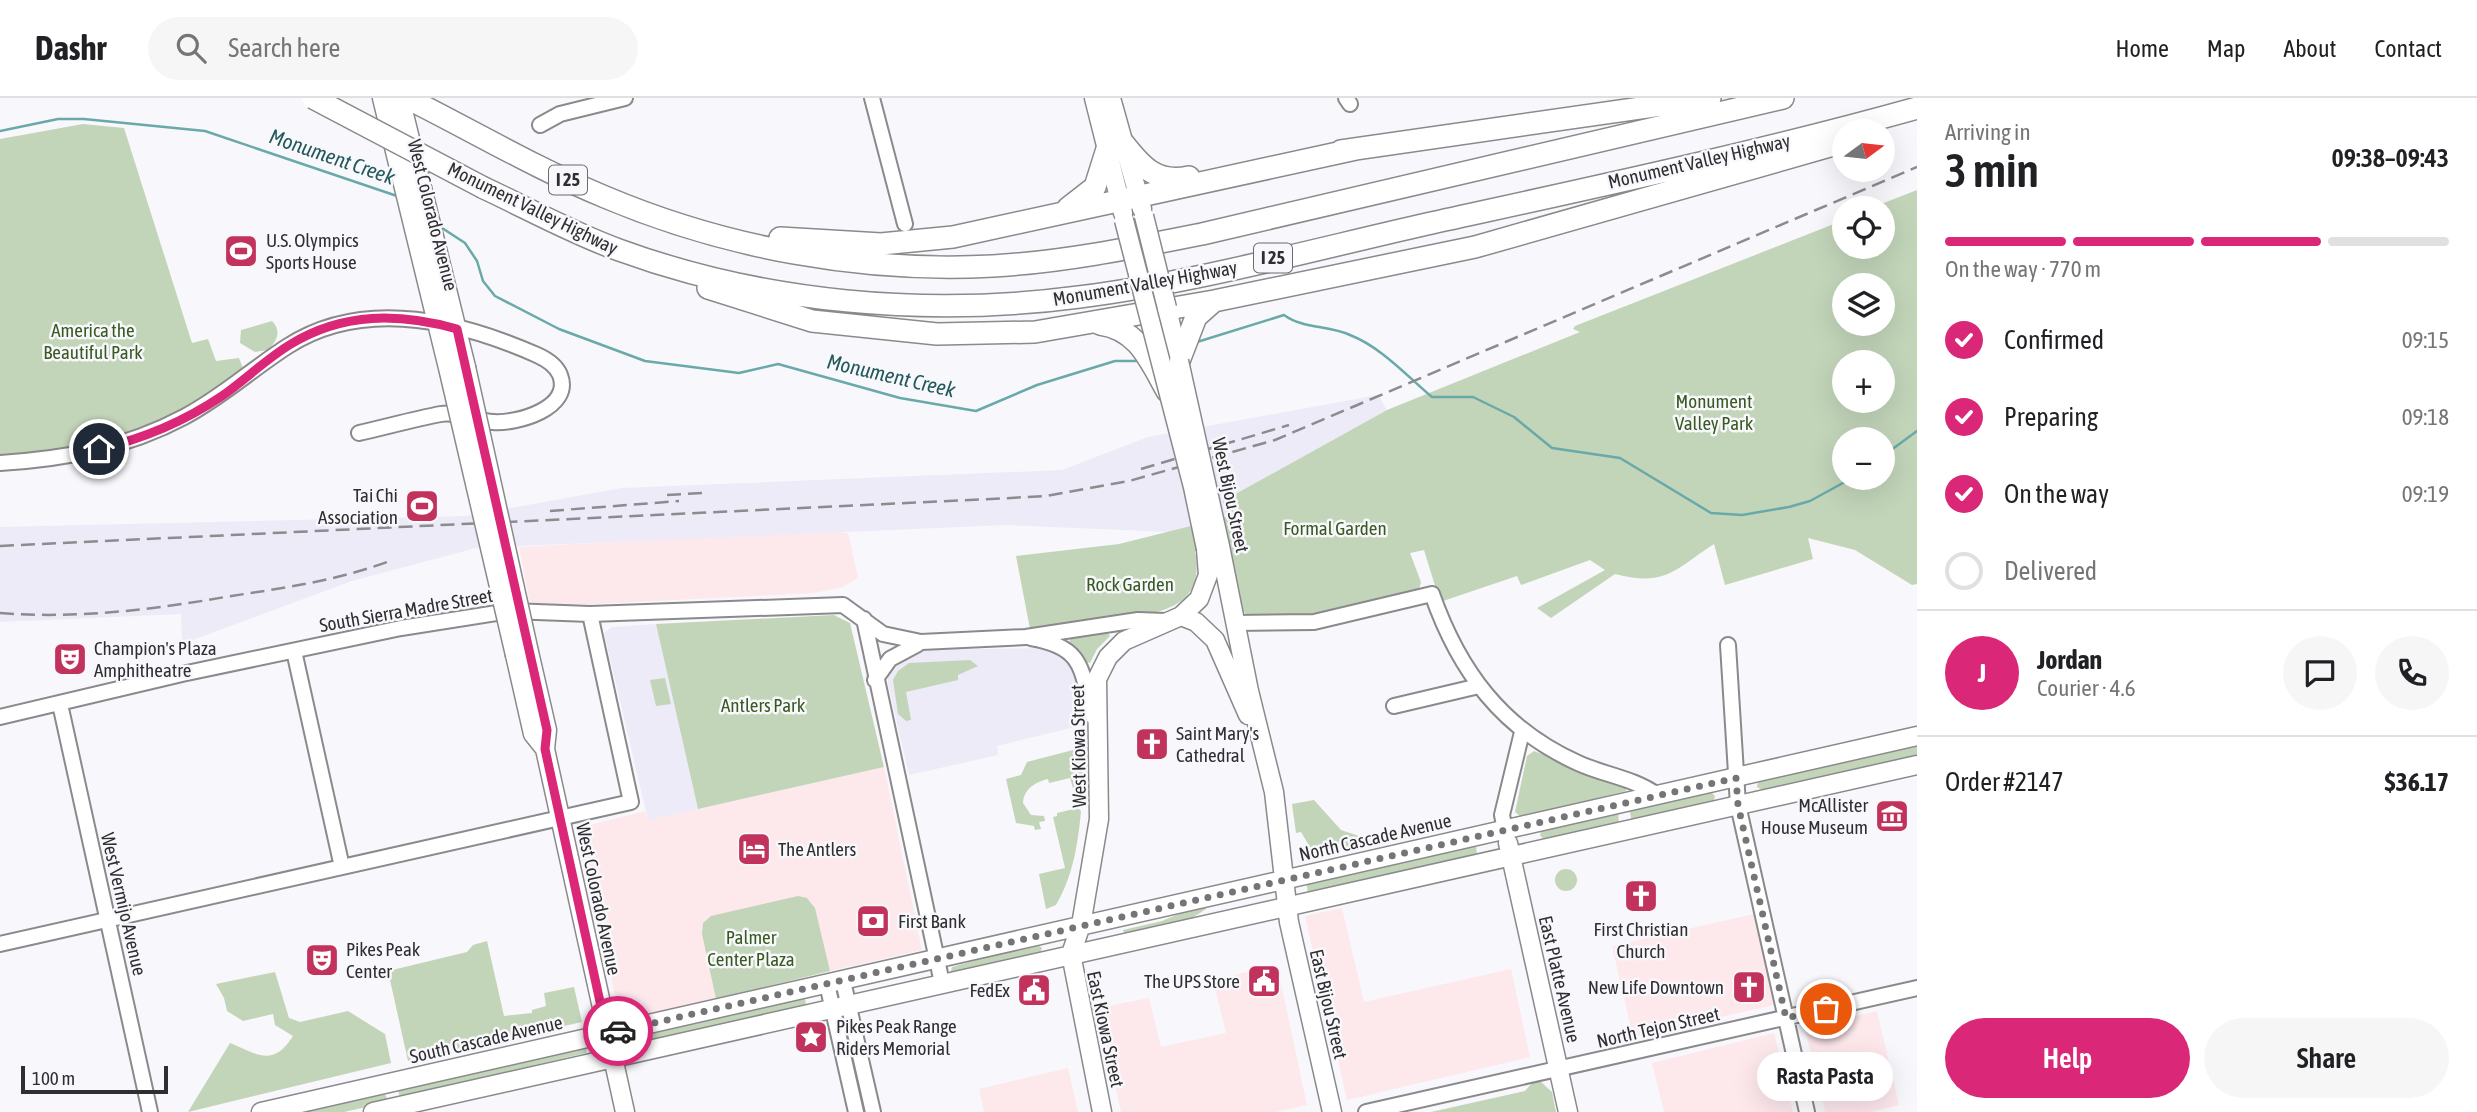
<!DOCTYPE html>
<meta charset="utf-8">
<style>
:root{--surface:#fff;--page:#f6f6f6;--text:#202124;--muted:#757577;--line:#e0e0e0;--accent:#db2777}
body{margin:0;font-family:"Asap Condensed",sans-serif;background:var(--page);color:var(--text);height:100vh;display:flex;flex-direction:column;font-size:26px;white-space:nowrap}
*{box-sizing:border-box;margin:0}
p{font-size:23px;color:var(--muted)}
.icon{flex:none;width:38px;height:38px;fill:none;stroke:currentColor;stroke-width:2;stroke-linecap:round;stroke-linejoin:round}
.map{position:relative;flex:1;overflow:hidden}
.sheet{display:flex;flex-direction:column;background:var(--surface);width:560px}
.sheet>*{flex:none}
.needle{width:46px;rotate:75deg}
.fabs{position:absolute;left:1832px;top:21px;display:grid;gap:14px}
.fabs a{display:grid;place-items:center;width:63px;height:63px;border-radius:50%;background:var(--surface);box-shadow:0 7px 28px #0002;font-size:35px}
.scale{position:absolute;left:21px;bottom:18px;width:147px;box-sizing:border-box;padding-left:7px;border:4px solid #2f2f31;border-top:0;font-size:19px;line-height:24px;white-space:nowrap;color:#2f2f31;-webkit-text-stroke:5px #f8f7fb;paint-order:stroke}
.pin{position:absolute;display:grid;place-items:center;width:60px;height:60px;color:#fff;margin:-30px;border:4px solid #fff;border-radius:50%;box-shadow:0 2px 7px #0007}
.courier{position:absolute;display:grid;place-items:center;width:70px;height:70px;margin:-35px;border:5px solid #db2777;border-radius:50%;background:#fff;color:#222;box-shadow:0 2px 9px #0007}
.bubble{position:absolute;height:49px;border-radius:24px;background:var(--surface);box-shadow:0 7px 28px #0002;font-size:23px;font-weight:600;line-height:49px;text-align:center}
.head em{font-style:normal;font-weight:600}
.head div{display:flex;flex-direction:column-reverse}
.head{display:flex;align-items:center;justify-content:space-between;height:119px;padding:0 28px}
h1{font-size:46px;font-weight:600;line-height:52px}
.bar{display:grid;grid-template-columns:repeat(4,1fr);gap:10px 7px;align-content:center;height:84px;padding:0 28px}
.bar i{height:9px;border-radius:5px;background:var(--line)}
.bar .current{background:var(--accent)}
.bar p{grid-column:span 4}
.line{display:flex;align-items:center;gap:18px;padding:0 28px;border-top:2px solid var(--line)}
.line div{flex:1}
.round{display:grid;place-items:center;flex:none;width:74px;height:74px;border-radius:37px;background:var(--page)}
ol{padding:0 28px;list-style:none}
li{display:flex;align-items:center;gap:21px;height:77px}
li p{margin-inline-start:auto}
li .icon{padding:7px;border-radius:50%;background:var(--accent);color:#fff;stroke-width:4}
li:last-child{color:var(--muted)}
li i{width:38px;height:38px;border:4px solid var(--line);border-radius:50%}
.action{display:flex;gap:14px;margin-top:auto;padding:14px 28px}
.action a{flex:1;height:80px;border-radius:42px;background:var(--accent);color:#fff;font-size:28px;font-weight:600;line-height:80px;text-align:center}
.action a+a{background:var(--page);color:var(--text)}
header{display:flex;align-items:center;gap:42px;box-sizing:border-box;height:98px;padding:0 35px;background:var(--surface);border-bottom:2px solid var(--line)}
header strong{font-size:33px}
nav{display:flex;gap:38px;margin-inline-start:auto;font-size:24px}
.search{width:490px;height:63px;background:var(--page);display:flex;align-items:center;gap:18px;box-sizing:border-box;padding:0 24px;border-radius:38px;color:var(--muted);font-size:26px}
main{display:flex;flex:1;min-height:0}
.map>svg:first-child{display:block}
</style>
<header>
<strong>Dashr</strong>
<div class="search"><svg class="icon" aria-label="search" viewBox="0 0 24 24"><circle cx="10" cy="10" r="6"/><path d="M15 15l6 6"/></svg>Search here</div>
<nav><a>Home</a><a>Map</a><a>About</a><a>Contact</a></nav>
</header>
<main>
<div class="map">
<svg width="1917" height="1014" viewBox="0 0 1917 1014">
<rect width="100%" height="100%" fill="#f8f7fb"/>
<!-- commercial -->
<path fill="#fde8ec" d="M827 433 848 435 858 480 843 489 813 495 553 508 530 505 519 449Z
M884 669 922 852 830 873 811 803 702 830 716 901 629 920 620 918 586 773 582 729 645 713 648 722Z
M1342 810 1364 904 1511 871 1530 959 1347 1002 1305 818Z
M1754 816 1774 907 1633 939 1612 848Z
M1277 867 1307 1007 1275 1014H1121L1099 910 1149 900 1161 949 1226 935 1213 882Z
M1877 913 1899 1007 1871 1014H1825L1805 930Z
M1774 935 1793 1014H1664L1652 965Z
M1068 970 1078 1014H984L979 991Z"/>
<!-- built -->
<path fill="#edebf7" d="M1378 297 1387 312 1224 403 1228 419 1171 434 1007 427 476 450 352 483 182 546 181 516 0 524V429L467 418 622 390 1062 372 1148 339Z
M656 526 698 711 648 722 604 535 612 529Z
M1046 550 1054 552 1071 565 1077 578 1083 627 997 648 998 657 909 677 888 586V570L922 552Z"/>
<!-- green -->
<path fill="#c2d5b9" fill-rule="evenodd" d="M83 26 124 30 192 245 208 241 216 263 239 260 244 273 236 281 226 283 176 315 142 329 75 349 35 354 31 359 0 361V41Z
M1917 92V486L1912 487 1855 452 1808 440 1813 461 1725 487 1714 446C1674 472 1666 489 1615 476L1551 520 1537 510 1605 472 1590 462 1521 487 1517 478 1440 504 1424 452 1410 455 1421 484 1419 492 1315 516 1247 517 1240 510 1229 447 1195 453C1207 515 1151 516 1107 522 1082 525 1056 528 1030 531L1016 458 1119 446 1227 419 1223 403 1387 312 1580 234 1573 231 1575 228 1844 122V149H1883V110H1871ZM1844 187H1883V226H1844ZM1844 264H1883V303H1844ZM1844 341H1883V380H1844Z
M272 223C282 233 277 243 268 252L255 254 240 245 241 232Z
M834 517 850 525 884 669 698 711 656 526Z
M1106 533 1110 538 1097 551 1090 565 1085 564 1069 545 1071 538Z
M970 562 978 568 958 577V582L906 594 911 622 906 623 898 616 893 582 898 573 909 565Z
M665 580 671 606 656 608 650 582Z
M1917 644V659L1766 694 1757 689 1758 683Z
M1073 652 1083 657 1082 688 1073 690 1070 680 1049 685 1048 681C1036 684 1024 690 1023 705L1031 717 1044 718 1045 723 1039 724 1041 731 1035 732 1034 728 1016 725 1006 681 1021 677 1027 664Z
M1534 653 1626 689V693L1521 719 1515 714 1527 658Z
M1710 693 1715 698 1713 705 1632 724 1629 710Z
M1314 702 1341 732 1374 743 1325 755 1324 749H1310L1301 734 1296 735 1292 706Z
M1078 710 1081 713C1078 746 1073 778 1056 807L1046 811 1039 776 1065 770 1053 719 1057 718V715Z
M1618 712 1619 727 1544 742 1540 737 1542 730Z
M1476 747 1477 757 1308 796 1306 782Z
M1555 782a11 11 0 1 1 22 0a11 11 0 1 1-22 0Z
M798 798 807 800 815 810 830 873 716 901 702 836 703 825 711 818Z
M1205 805 1206 811 1189 822 1125 837 1123 832 1162 823Z
M487 843 504 918 532 915V912L546 908 544 895 574 889 582 924 408 963 388 873 467 854 473 847Z
M1036 845 1042 850 1039 858 950 876 952 869Z
M275 874 289 920 300 924 348 913 385 936 391 965 188 1014 230 945C257 956 273 970 293 938L275 927 273 916 243 923 227 913 224 900 216 886Z
M800 898 805 900 806 908 635 947 633 945 637 939 738 916Z
M587 948 586 955C523 969 463 988 400 1000L398 992Z
M1540 983 1552 994 1556 1014H1431L1525 993 1533 984Z
M383 993 387 1000 384 1005 344 1014H290Z"/>
<g fill="none" stroke-linecap="round" stroke-linejoin="round">
<!-- stream -->
<path stroke="#69a9a9" stroke-width="2.5" d="M0 33 58 21H84L205 33 400 99
M439 128 465 145 477 163 483 183 495 198 559 231 645 263 739 275 778 266 900 300 976 313 1037 287 1115 263H1141
M1197 244 1284 217C1303 231 1328 227 1350 237 1381 249 1407 278 1432 299H1473L1514 319 1552 350 1620 360 1711 415 1742 417 1789 409 1810 403 1852 380
M1883 358 1917 333"/>
<!-- minor casing -->
<g stroke="#8a8a8d" stroke-width="18">
<path id="minor" d="M872 0 905 126
M1346 0 1350 6
M540 27 560 16 625 0
M0 365C64 361 126 350 184 319 222 299 252 271 288 248 365 199 460 223 537 257 546 261 556 267 560 277 573 310 517 326 493 324 477 323 458 313 441 316 414 321 386 329 359 335
M864 521 942 885
M1235 525 1314 524 1432 496C1459 573 1502 631 1578 665 1604 677 1634 680 1657 697
M1031 540C1085 549 1081 572 1093 619
M1728 547 1738 707 1807 1014
M294 553 342 769
M875 582 890 561 918 546
M60 606 150 1014
M1394 608 1479 588
M0 619 182 576 401 530 510 513 590 516 843 507 883 536 921 544 1026 539 1138 522 1166 523
M1505 732 1502 717 1522 634
M0 846 631 704 590 516
M843 883 873 1014
M827 886 856 1014
M1366 1014 1917 890"/>
</g>
<!-- major casing -->
<g stroke="#8a8a8d" stroke-width="21">
<path id="major" d="M382 0 449 274
M400 0 466 269
M1094 0 1123 115
M1111 0 1142 111
M1167 210 1179 263
M1220 448 1249 593 1274 694 1289 824 1332 1014
M1181 518 1196 524 1215 542 1248 617
M529 554 547 632 545 651 625 1014
M515 557 533 636 545 651
M1508 745 1568 1014
M261 1014 1917 638
M373 1014 1917 667
M1102 1014 1071 856 1081 827 1099 721 1097 581 1108 559 1124 543 1181 518 1199 501 1208 477 1206 451"/>
</g>
<!-- highway casing -->
<g stroke="#8a8a8d" stroke-width="24">
<path id="highway" d="M407 0C473 33 537 71 605 99 726 150 862 175 993 168 1063 164 1132 150 1202 136L1783 0
M1124 46C1142 69 1157 86 1189 79
M1341 53 1710 0
M484 90C529 111 572 135 619 152 764 205 927 219 1079 199 1196 184 1312 152 1427 126 1590 90 1756 55 1917 10
M1068 110 1095 89 1107 51
M780 140 881 146 953 139 1356 51
M708 190 812 223 937 236 1035 234 1214 203 1475 149 1844 44
M1100 226C1138 231 1150 263 1167 293
M1179 263 1196 219 1214 203"/>
</g>
<!-- minor -->
<use href="#minor" stroke="#fff" stroke-width="14"/>
<!-- major -->
<use href="#major" stroke="#fff" stroke-width="18"/>
<!-- highway -->
<use href="#highway" stroke="#fff" stroke-width="21"/>
<!-- rail -->
<path stroke="#8c8b8e" stroke-width="2.5" stroke-dasharray="14 7" stroke-linecap="butt" d="M1141 371 1289 327
M667 397 702 395
M550 413 679 403
M0 448 991 401 1046 398 1129 383 1275 342 1917 69
M0 515C74 521 152 512 225 499 283 490 331 484 387 464"/>
<!-- major-bridge casing -->
<g stroke="#8a8a8d" stroke-width="21" stroke-linecap="butt">
<path id="major-bridge" d="M1144 118 1167 210
M1124 122 1193 389 1206 451
M1179 263 1220 448
M466 269 529 554
M449 274 515 557"/>
</g>
<!-- highway-bridge casing -->
<g stroke="#8a8a8d" stroke-width="24" stroke-linecap="butt">
<path id="highway-bridge" d="M313 0 484 90"/>
</g>
<!-- major-bridge -->
<use href="#major-bridge" stroke="#fff" stroke-width="18"/>
<!-- highway-bridge -->
<use href="#highway-bridge" stroke="#fff" stroke-width="21"/>
</g>
<g fill="none" stroke-linecap="round" stroke-linejoin="round">
<!-- done -->
<path stroke="#757578" stroke-width="7" stroke-dasharray="0 12.6" d="M618 933 1736 680 1738 707 1786 920 1826 911"/>
<!-- route -->
<path stroke="#db2777" stroke-width="9" d="M99 351C142 341 185 323 222 298 245 282 266 261 291 246 344 214 399 215 457 231L547 632 545 651 607 936 618 933"/>
</g>
<!-- icons -->
<defs>
<g id="stadium-square" transform="scale(1.75)"><rect x="-9" y="-9" width="18" height="18" rx="4" fill="#c1325c" stroke="#f8f7fb"/><path d="M0-5a6.5 5 0 1 0 0 10a6.5 5 0 1 0 0-10ZM-3.5-1.8h7v3.6h-7Z" fill="#fff"/></g>
<g id="theatre-square" transform="scale(1.75)"><rect x="-9" y="-9" width="18" height="18" rx="4" fill="#c1325c" stroke="#f8f7fb"/><path d="M-5-5.5Q0-4 5-5.5V0Q5 5 0 6Q-5 5-5 0ZM-3.3-2.5H-1v1.5H-3.3ZM1-2.5H3.3v1.5H1ZM-2.8 1Q0 5.5 2.8 1Z" fill="#fff"/></g>
<g id="church-square" transform="scale(1.75)"><rect x="-9" y="-9" width="18" height="18" rx="4" fill="#c1325c" stroke="#f8f7fb"/><path d="M-1.2-6h2.4v3.5h3.3v2.4h-3.3V6h-2.4V-.1h-3.3v-2.4h3.3Z" fill="#fff"/></g>
<g id="museum-square" transform="scale(1.75)"><rect x="-9" y="-9" width="18" height="18" rx="4" fill="#c1325c" stroke="#f8f7fb"/><path d="M0-6L6-3V-2H-6V-3ZM-5-1h2V3h-2ZM-1-1h2V3h-2ZM3-1h2V3H3ZM-6 4H6V6H-6Z" fill="#fff"/></g>
<g id="hotel-square" transform="scale(1.75)"><rect x="-9" y="-9" width="18" height="18" rx="4" fill="#c1325c" stroke="#f8f7fb"/><path d="M-6-4.5h1.5V1H6V5H4.5V3h-9V5H-6ZM-4 0a1.8 1.8 0 1 1 3.6 0ZM.5 0V-2.5h3Q6-2.5 6 0Z" fill="#fff"/></g>
<g id="bank-square" transform="scale(1.75)"><rect x="-9" y="-9" width="18" height="18" rx="4" fill="#c1325c" stroke="#f8f7fb"/><path d="M-6-4H6V4H-6ZM0-2.3a2.3 2.3 0 1 0 0 4.6a2.3 2.3 0 1 0 0-4.6Z" fill="#fff"/></g>
<g id="civic-square" transform="scale(1.75)"><rect x="-9" y="-9" width="18" height="18" rx="4" fill="#c1325c" stroke="#f8f7fb"/><path d="M-.6-6.5H3V-4.5H.6V-3L4-1V1h2V6H-6V1h2V-1L-.6-3ZM-1.2 2.5V6h2.4V2.5Z" fill="#fff"/></g>
<g id="sight-square" transform="scale(1.75)"><rect x="-9" y="-9" width="18" height="18" rx="4" fill="#c1325c" stroke="#f8f7fb"/><path d="M0-6L1.8-2.2L6-1.7L2.9 1.2L3.7 5.4L0 3.3L-3.7 5.4L-2.9 1.2L-6-1.7L-1.8-2.2Z" fill="#fff"/></g>
</defs>
<g fill-rule="evenodd">
<use href="#stadium-square" x="241" y="153"/>
<use href="#stadium-square" x="422" y="408"/>
<use href="#theatre-square" x="70" y="561"/>
<use href="#church-square" x="1152" y="646"/>
<use href="#museum-square" x="1892" y="718"/>
<use href="#hotel-square" x="754" y="751"/>
<use href="#church-square" x="1641" y="798"/>
<use href="#bank-square" x="873" y="823"/>
<use href="#theatre-square" x="322" y="862"/>
<use href="#civic-square" x="1264" y="883"/>
<use href="#church-square" x="1749" y="889"/>
<use href="#civic-square" x="1034" y="892"/>
<use href="#sight-square" x="811" y="939"/>
</g>
<g text-anchor="middle" stroke-width="5" stroke-linejoin="round" paint-order="stroke">
<!-- shield labels -->
<g fill="#f8f7fb" stroke="#6b6b6e" stroke-width="2">
<rect x="549" y="67.5" width="38" height="29" rx="5"/>
<rect x="1254" y="145.5" width="38" height="29" rx="5"/>
</g>
<g font-size="18" font-weight="bold" fill="#2f2f31">
<text x="568" y="88">I 25</text>
<text x="1273" y="166">I 25</text>
</g>
<!-- street labels -->
<g font-size="19" fill="#2f2f31" stroke="#f8f7fb">
<text transform="translate(1699 63) rotate(-13)" y="7">Monument Valley Highway</text>
<text transform="translate(533 110) rotate(26)" y="7">Monument Valley Highway</text>
<text transform="translate(433 117) rotate(76)" y="7">West Colorado Avenue</text>
<text transform="translate(1145 185) rotate(-10)" y="7">Monument Valley Highway</text>
<text transform="translate(1231 397) rotate(78)" y="7">West Bijou Street</text>
<text transform="translate(406 512) rotate(-10)" y="7">South Sierra Madre Street</text>
<text transform="translate(1078 648) rotate(-91)" y="7">West Kiowa Street</text>
<text transform="translate(1375 739) rotate(-13)" y="7">North Cascade Avenue</text>
<text transform="translate(599 801) rotate(78)" y="7">West Colorado Avenue</text>
<text transform="translate(124 806) rotate(77)" y="7">West Vermijo Avenue</text>
<text transform="translate(1560 881) rotate(77)" y="7">East Platte Avenue</text>
<text transform="translate(1329 906) rotate(77)" y="7">East Bijou Street</text>
<text transform="translate(1658 929) rotate(-13)" y="7">North Tejon Street</text>
<text transform="translate(1106 931) rotate(78)" y="7">East Kiowa Street</text>
<text transform="translate(486 941) rotate(-13)" y="7">South Cascade Avenue</text>
</g>
<!-- poi labels -->
<g font-size="19" fill="#2f2f31" stroke="#f8f7fb" text-anchor="start">
<text x="266" y="149">U.S. Olympics<tspan x="266" dy="22">Sports House</tspan></text>
<text x="398" y="404" text-anchor="end">Tai Chi<tspan x="398" dy="22">Association</tspan></text>
<text x="94" y="557">Champion's Plaza<tspan x="94" dy="22">Amphitheatre</tspan></text>
<text x="1176" y="642">Saint Mary's<tspan x="1176" dy="22">Cathedral</tspan></text>
<text x="1868" y="714" text-anchor="end">McAllister<tspan x="1868" dy="22">House Museum</tspan></text>
<text x="778" y="758">The Antlers</text>
<text x="898" y="830">First Bank</text>
<text x="1641" y="838" text-anchor="middle">First Christian<tspan x="1641" dy="22">Church</tspan></text>
<text x="346" y="858">Pikes Peak<tspan x="346" dy="22">Center</tspan></text>
<text x="1240" y="890" text-anchor="end">The UPS Store</text>
<text x="1724" y="896" text-anchor="end">New Life Downtown</text>
<text x="1010" y="899" text-anchor="end">FedEx</text>
<text x="836" y="935">Pikes Peak Range<tspan x="836" dy="22">Riders Memorial</tspan></text>
</g>
<!-- park labels -->
<g font-size="19" fill="#375a20" stroke="#f8f7fb">
<text x="93" y="239">America the<tspan x="93" dy="22">Beautiful Park</tspan></text>
<text x="1714" y="310">Monument<tspan x="1714" dy="22">Valley Park</tspan></text>
<text x="1335" y="437">Formal Garden</text>
<text x="1130" y="493">Rock Garden</text>
<text x="763" y="614">Antlers Park</text>
<text x="751" y="846">Palmer<tspan x="751" dy="22">Center Plaza</tspan></text>
</g>
<!-- water labels -->
<g font-size="21" font-style="italic" fill="#22595a" stroke="#f8f7fb">
<text transform="translate(332 59) rotate(19)" y="7">Monument Creek</text>
<text transform="translate(891 278) rotate(13)" y="7">Monument Creek</text>
</g>
</g>
</svg>
<div class="fabs">
<a><svg class="needle" viewBox="-14 -14 28 28"><path d="M0-13l5 13h-10z" fill="#e53935"/><path d="M0 13l5-13h-10z" fill="#757577"/></svg></a>
<a><svg class="icon" aria-label="locate" viewBox="0 0 24 24"><circle cx="12" cy="12" r="6"/><path d="M12 2v4M12 18v4M2 12h4M18 12h4"/></svg></a>
<a><svg class="icon" aria-label="layers" viewBox="0 0 24 24"><path d="M12 4l9 5-9 5-9-5zM3 14l9 5 9-5"/></svg></a>
<a>+</a>
<a>−</a>
</div>
<div class="scale">100 m</div>
<div class="pin" style="left:1826px;top:911px;background:#ea580c"><svg class="icon" aria-label="bag" viewBox="0 0 24 24"><path d="M5 8h14l-1 12H6zM9 8a3 3 0 0 1 6 0"/></svg></div>
<div class="pin" style="left:99px;top:351px;background:#1f2937"><svg class="icon" aria-label="home" viewBox="0 0 24 24"><path d="M3 11l9-7 9 7M6 9v11h12V9"/></svg></div>
<div class="courier" style="left:618px;top:933px"><svg class="icon" aria-label="car" viewBox="0 0 24 24"><path d="M5 17H2v-5l4-1 3-4h7l3 4 3 1v5h-3M9 17h6M6 11h13"/><circle cx="7" cy="17" r="2"/><circle cx="17" cy="17" r="2"/></svg></div>
<div class="bubble" style="left:1757px;top:954px;width:136px">Rasta Pasta</div>
</div>
<section class="sheet">
<div class="head"><div><h1>3 min</h1><p>Arriving in</p></div><em>09:38–09:43</em></div>
<div class="bar"><i class="current"></i><i class="current"></i><i class="current"></i><i></i><p>On the way · 770 m</p></div>
<ol>
<li><svg class="icon" aria-label="check" viewBox="0 0 24 24"><path d="M5 12l5 5 9-10"/></svg>Confirmed<p>09:15</p></li>
<li><svg class="icon" aria-label="check" viewBox="0 0 24 24"><path d="M5 12l5 5 9-10"/></svg>Preparing<p>09:18</p></li>
<li><svg class="icon" aria-label="check" viewBox="0 0 24 24"><path d="M5 12l5 5 9-10"/></svg>On the way<p>09:19</p></li>
<li><i></i>Delivered</li>
</ol>
<div class="line" style="height:126px"><b class="round" style="background:var(--accent);color:#fff">J</b><div><b>Jordan</b><p>Courier · 4.6</p></div><a class="round"><svg class="icon" aria-label="chat" viewBox="0 0 24 24"><path d="M4 5h16v11H9l-5 4z"/></svg></a><a class="round"><svg class="icon" aria-label="phone" viewBox="0 0 24 24"><path d="M5 4h4l2 5-3 2q2 4 5 5l2-3 5 2v4C11 20 4 13 5 4z"/></svg></a></div>
<div class="line" style="height:91px"><div>Order #2147</div><b>$36.17</b></div>
<div class="action"><a>Help</a><a>Share</a></div>
</section>
</main>
